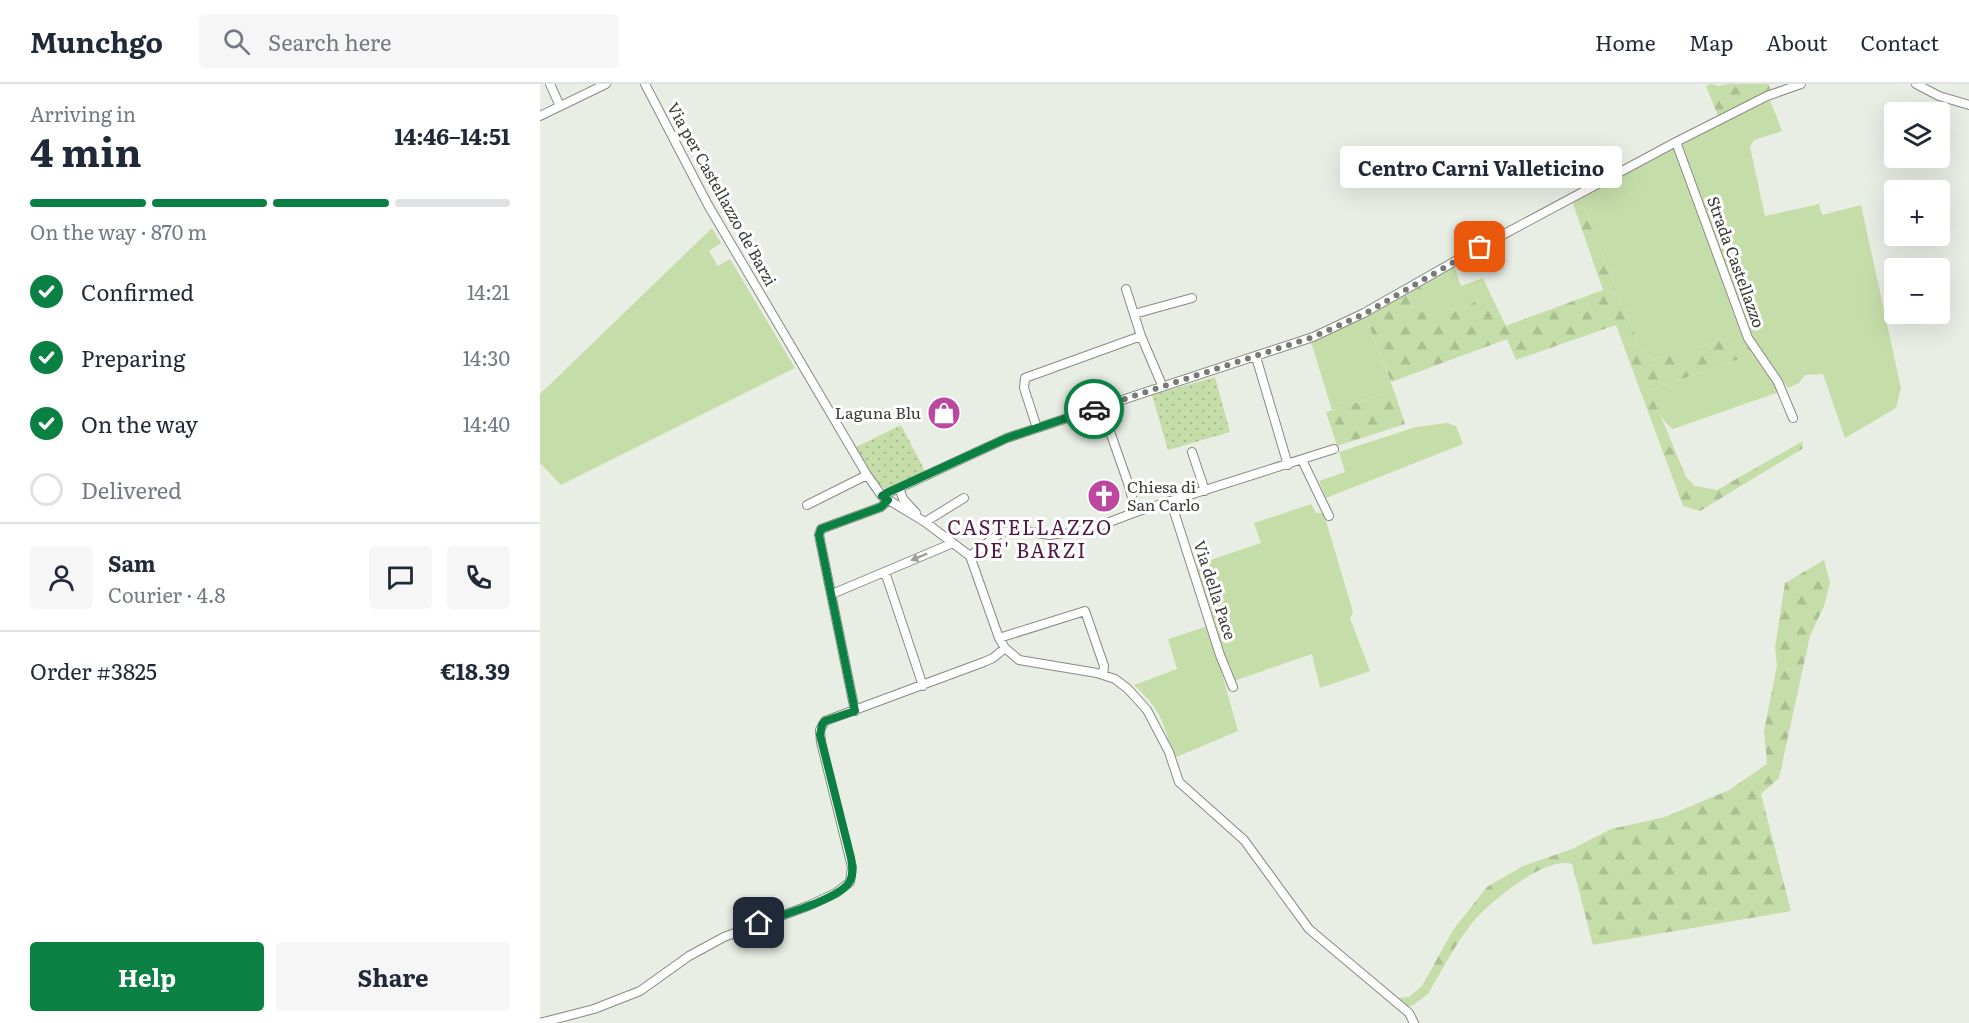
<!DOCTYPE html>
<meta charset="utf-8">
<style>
:root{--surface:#fff;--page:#f6f6f7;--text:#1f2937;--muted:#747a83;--line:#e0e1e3;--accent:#0b8043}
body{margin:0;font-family:Literata,serif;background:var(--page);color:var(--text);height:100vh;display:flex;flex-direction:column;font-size:22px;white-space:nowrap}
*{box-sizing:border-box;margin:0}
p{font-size:20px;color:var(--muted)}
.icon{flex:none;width:33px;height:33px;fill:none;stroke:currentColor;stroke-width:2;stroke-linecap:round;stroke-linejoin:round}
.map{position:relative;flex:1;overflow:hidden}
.drawer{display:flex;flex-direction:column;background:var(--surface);width:540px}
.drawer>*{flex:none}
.fabs{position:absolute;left:1344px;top:18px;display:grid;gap:12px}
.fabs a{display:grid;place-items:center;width:66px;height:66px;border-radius:6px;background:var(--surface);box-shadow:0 6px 24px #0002;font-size:30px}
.pin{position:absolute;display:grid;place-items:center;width:51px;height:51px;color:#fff;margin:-26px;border-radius:12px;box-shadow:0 3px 9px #0006}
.courier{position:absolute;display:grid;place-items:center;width:60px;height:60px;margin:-30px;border:4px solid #0b8043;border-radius:50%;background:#fff;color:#222;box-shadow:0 2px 8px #0007}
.bubble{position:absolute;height:42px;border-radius:6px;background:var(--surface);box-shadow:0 6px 24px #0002;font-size:20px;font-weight:700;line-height:42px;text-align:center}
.overview em{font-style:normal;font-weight:700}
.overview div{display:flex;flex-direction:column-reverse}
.overview{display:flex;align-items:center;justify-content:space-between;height:102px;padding:0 30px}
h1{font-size:39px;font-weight:700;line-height:45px}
.bar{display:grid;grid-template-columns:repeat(4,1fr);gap:9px 6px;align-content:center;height:72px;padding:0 30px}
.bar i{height:8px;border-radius:4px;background:var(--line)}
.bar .active{background:var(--accent)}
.bar p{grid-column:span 4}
.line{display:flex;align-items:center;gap:15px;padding:0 30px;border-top:2px solid var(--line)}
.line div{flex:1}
.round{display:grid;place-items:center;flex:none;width:63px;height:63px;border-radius:6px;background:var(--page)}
ol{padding:0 30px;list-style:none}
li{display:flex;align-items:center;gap:18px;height:66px}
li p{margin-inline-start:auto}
li .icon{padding:6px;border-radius:50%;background:var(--accent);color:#fff;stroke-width:4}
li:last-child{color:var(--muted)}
li i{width:33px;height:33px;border:3px solid var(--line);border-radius:50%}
.cta{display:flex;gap:12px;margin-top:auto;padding:12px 30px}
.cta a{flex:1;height:69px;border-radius:6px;background:var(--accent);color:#fff;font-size:24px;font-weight:700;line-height:69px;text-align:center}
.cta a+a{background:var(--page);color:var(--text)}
header{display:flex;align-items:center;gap:36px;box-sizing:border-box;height:84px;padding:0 30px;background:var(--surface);border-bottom:2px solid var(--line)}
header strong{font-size:28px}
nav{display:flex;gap:33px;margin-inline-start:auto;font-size:21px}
.search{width:420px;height:54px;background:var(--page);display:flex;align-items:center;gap:15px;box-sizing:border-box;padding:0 21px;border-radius:6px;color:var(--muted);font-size:22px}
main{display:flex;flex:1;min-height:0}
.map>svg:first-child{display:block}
</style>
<header>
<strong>Munchgo</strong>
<div class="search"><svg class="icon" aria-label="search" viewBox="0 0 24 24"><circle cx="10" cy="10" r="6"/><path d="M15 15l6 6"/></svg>Search here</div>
<nav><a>Home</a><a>Map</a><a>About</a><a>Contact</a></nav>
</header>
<main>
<section class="drawer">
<div class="overview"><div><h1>4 min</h1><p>Arriving in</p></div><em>14:46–14:51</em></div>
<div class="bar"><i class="active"></i><i class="active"></i><i class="active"></i><i></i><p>On the way · 870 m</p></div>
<ol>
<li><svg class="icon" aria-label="check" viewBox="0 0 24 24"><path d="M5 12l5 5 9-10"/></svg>Confirmed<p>14:21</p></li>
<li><svg class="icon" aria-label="check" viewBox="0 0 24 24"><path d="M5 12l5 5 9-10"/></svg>Preparing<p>14:30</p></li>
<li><svg class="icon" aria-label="check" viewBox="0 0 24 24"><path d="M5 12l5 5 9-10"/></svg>On the way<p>14:40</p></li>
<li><i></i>Delivered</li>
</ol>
<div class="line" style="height:108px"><a class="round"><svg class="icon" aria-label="person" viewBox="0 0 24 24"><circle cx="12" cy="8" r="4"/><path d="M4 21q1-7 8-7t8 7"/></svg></a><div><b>Sam</b><p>Courier · 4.8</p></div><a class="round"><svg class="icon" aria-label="chat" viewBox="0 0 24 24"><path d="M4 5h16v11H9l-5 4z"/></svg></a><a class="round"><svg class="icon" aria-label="phone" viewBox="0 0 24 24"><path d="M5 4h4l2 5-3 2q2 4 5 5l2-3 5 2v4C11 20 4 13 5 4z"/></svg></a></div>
<div class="line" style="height:78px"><div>Order #3825</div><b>€18.39</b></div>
<div class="cta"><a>Help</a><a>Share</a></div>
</section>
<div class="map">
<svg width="1429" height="939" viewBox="0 0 1429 939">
<defs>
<pattern id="forest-firs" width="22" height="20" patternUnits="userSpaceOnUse" patternTransform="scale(1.5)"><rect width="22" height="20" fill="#c5dea9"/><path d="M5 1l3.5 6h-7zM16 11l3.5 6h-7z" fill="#aabf92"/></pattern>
<pattern id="park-dots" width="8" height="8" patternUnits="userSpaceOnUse" patternTransform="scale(1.5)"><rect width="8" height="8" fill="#c5dea9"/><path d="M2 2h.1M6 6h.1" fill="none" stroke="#aabf92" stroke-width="1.8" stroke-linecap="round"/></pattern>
</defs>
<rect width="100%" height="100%" fill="#e9eee5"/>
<!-- grass -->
<path fill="#c5dea9" d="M1230 16 1242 47 1214 56 1210 63 1225 132 1279 120 1282 131 1321 121 1361 304 1356 324 1305 354 1283 290 1265 291 1259 299 1248 304 1220 266 1209 246 1141 61Z
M1134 64 1201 250 1109 277 1102 269 1040 114Z
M172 144 181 159 169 167 178 182 190 175 255 284 21 401 0 379V310Z
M914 182 921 202 943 194 951 211 893 237 880 201Z
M825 231 854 307 792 326 771 258Z
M1214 270 1239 308 1133 345C1120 337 1116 320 1110 306Z
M907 339 916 342 923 360 786 414 779 397 805 388 799 368 876 343Z
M771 420 776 429H783L786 437 813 528 810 534 830 587 780 604 772 570 694 597 690 580 680 582 698 647 634 674C623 638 622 627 594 601L637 585 628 555 674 540 656 481 721 459 714 439Z"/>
<!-- forest -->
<path fill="url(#forest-firs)" d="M1171 0 1179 2 1188 0H1228L1231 5 1178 32 1166 2Z
M1040 114 1102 269 1109 277 1201 250 1214 270 1110 306 1146 393 1155 402 1177 406 1263 357 1262 365 1160 427 1143 422 1076 241 976 276 967 255 851 298 825 231 880 201 893 236 951 211 966 242 1063 206 1032 117Z
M854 307 865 340 797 362 786 328Z
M1284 476 1290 499 1284 522 1270 552 1239 694 1221 710 1251 827 1053 861 1032 780C1004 772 949 819 932 839 916 859 901 888 888 910L873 921 866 923 856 914 869 913 882 902 913 846 947 803 983 782 1032 765 1071 745 1125 733 1189 706 1227 680 1224 647 1237 582 1235 563 1245 499Z"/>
<!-- park -->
<path fill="url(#park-dots)" d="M675 293 690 348 628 366 612 311Z
M361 341 386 389 349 406 338 401 316 363Z"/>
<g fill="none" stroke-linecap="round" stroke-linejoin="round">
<!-- minor casing -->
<g stroke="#868b82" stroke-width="10">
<path id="minor" d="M10 0 20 22
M105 0 168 121 327 391 342 412 385 438 430 472 459 554 465 564 479 576 557 589 575 595 588 605 607 626 629 668 639 698 704 756 769 845 869 929 874 939
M1376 0 1399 12 1429 21
M0 32 66 0
M1136 58 1208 254 1238 298 1253 334
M586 205 601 252 622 301
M594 230 652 214
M716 273 748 381
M561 322 588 399 596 428
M497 344 484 304 485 294 601 252
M652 368 665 407
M762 376 789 432
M361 409 363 415 376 429
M342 412 467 354 773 253 824 229 940 163 1136 58 1227 12 1261 0
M631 418 680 571 693 603
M267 421 327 391
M385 438 424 414
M532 448 551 445 596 428 794 365
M430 472 462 448 479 446 510 451 524 449
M345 488 383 602
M292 510 413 459
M459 554 545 527 564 582 563 591
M315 627 279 451 281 445 341 423 348 416
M0 939 54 925 100 907 149 872 184 853 268 822 296 809 310 798 312 783 281 658 280 646 285 637 444 578 453 574 465 564"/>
</g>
<!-- minor -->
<use href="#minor" stroke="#fff" stroke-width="8"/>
</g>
<!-- one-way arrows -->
<defs><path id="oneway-solid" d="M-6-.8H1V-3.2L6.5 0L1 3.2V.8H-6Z" transform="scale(1.5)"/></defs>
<use fill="#9c9e9c" href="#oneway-solid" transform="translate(379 473) rotate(157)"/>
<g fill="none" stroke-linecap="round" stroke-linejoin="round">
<!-- done -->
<path stroke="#777a75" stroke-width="6" stroke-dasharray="0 10.8" d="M554 325 773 253 824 230 940 163"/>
<!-- route -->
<path stroke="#0b8043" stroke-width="8" d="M219 839C238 832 301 815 310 797 314 790 312 781 311 774L280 651 282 641 285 637 315 627 279 451 281 445 341 423 348 416 342 412 347 409 467 354 554 325"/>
</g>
<!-- icons -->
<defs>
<g id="shop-disc" transform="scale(1.725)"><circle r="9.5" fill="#bc479f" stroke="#fff"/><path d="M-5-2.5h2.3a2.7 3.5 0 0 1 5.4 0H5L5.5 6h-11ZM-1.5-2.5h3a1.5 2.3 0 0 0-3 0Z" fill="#fff"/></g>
<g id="church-disc" transform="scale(1.725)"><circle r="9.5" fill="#bc479f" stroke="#fff"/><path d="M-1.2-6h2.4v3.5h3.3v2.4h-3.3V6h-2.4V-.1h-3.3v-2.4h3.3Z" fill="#fff"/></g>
</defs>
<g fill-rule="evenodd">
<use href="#shop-disc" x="404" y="329"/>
<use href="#church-disc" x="564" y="412"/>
</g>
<g text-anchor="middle" stroke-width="6" stroke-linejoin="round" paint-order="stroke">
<!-- street labels -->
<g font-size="16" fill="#3a3c38" stroke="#fff">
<text transform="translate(182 110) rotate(61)" y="6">Via per Castellazzo de'Barzi</text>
<text transform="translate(1196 178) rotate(70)" y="6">Strada Castellazzo</text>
<text transform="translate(675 506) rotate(72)" y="6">Via della Pace</text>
</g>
<!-- poi labels -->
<g font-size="16" fill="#3a3c38" stroke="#fff" text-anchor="end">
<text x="381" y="335">Laguna Blu</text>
<text x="587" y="409" text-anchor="start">Chiesa di<tspan x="587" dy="18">San Carlo</tspan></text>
</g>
<!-- quarter labels -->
<g font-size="20" letter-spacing="1.5" fill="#511943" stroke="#fff">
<text x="490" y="451">CASTELLAZZO<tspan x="490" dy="23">DE' BARZI</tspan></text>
</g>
</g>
</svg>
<div class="fabs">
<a><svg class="icon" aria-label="layers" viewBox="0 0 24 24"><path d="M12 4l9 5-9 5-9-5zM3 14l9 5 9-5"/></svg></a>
<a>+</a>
<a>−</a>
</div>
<div class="pin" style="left:940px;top:163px;background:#ea580c"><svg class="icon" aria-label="bag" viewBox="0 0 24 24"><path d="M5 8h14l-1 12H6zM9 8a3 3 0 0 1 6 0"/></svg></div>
<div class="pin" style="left:219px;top:839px;background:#1f2937"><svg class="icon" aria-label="home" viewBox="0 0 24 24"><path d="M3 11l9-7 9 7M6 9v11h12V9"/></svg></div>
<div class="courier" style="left:554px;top:325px"><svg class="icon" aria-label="car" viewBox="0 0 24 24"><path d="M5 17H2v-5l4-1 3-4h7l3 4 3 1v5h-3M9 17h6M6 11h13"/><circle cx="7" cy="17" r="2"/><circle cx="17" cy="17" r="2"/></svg></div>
<div class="bubble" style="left:800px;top:62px;width:282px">Centro Carni Valleticino</div>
</div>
</main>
